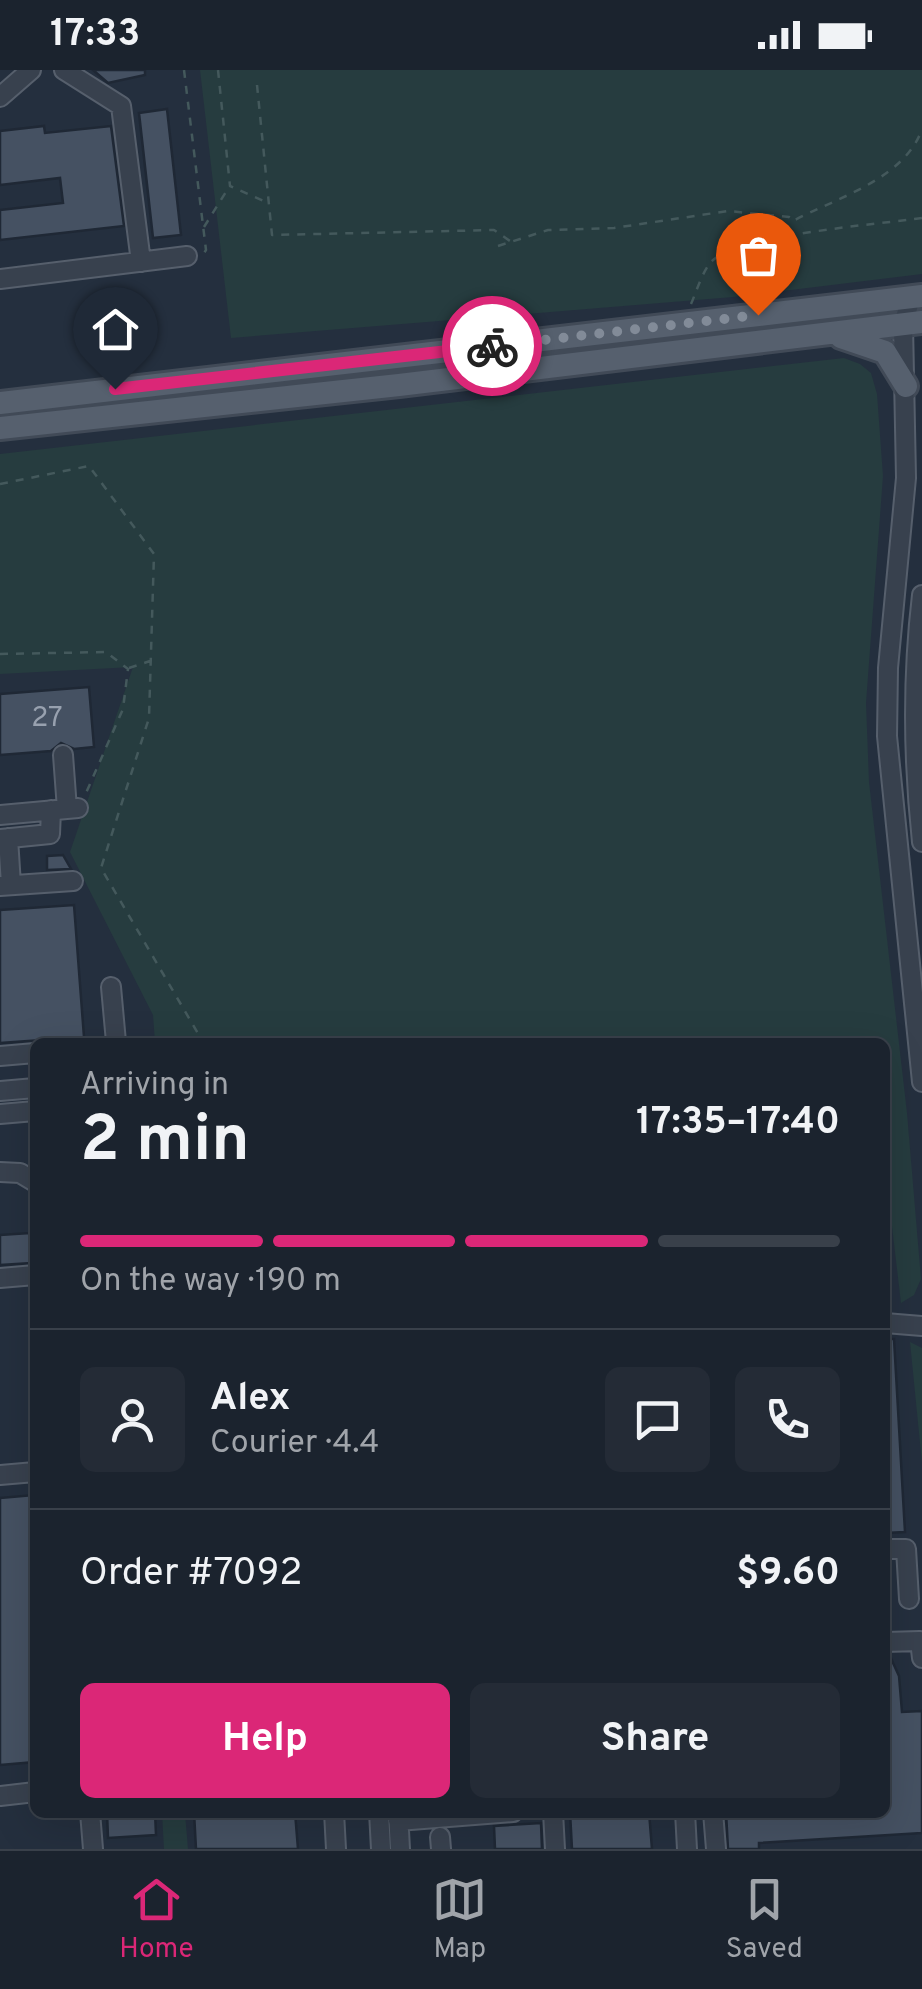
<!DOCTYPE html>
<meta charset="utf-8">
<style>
:root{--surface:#1b232e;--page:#242b36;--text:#f1f3f6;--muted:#a0a4aa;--line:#39404a;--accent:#db2777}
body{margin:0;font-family:Overpass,sans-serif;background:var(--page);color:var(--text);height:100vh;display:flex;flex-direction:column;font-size:38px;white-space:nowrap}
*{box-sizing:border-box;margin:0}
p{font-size:32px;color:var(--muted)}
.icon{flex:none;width:55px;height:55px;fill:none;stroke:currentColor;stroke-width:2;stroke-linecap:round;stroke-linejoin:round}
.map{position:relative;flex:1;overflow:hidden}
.drawer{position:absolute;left:30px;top:968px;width:860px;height:780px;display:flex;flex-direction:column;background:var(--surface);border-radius:15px;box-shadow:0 10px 40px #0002,0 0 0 2px var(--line)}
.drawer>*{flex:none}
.pin{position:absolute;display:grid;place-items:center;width:85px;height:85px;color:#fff;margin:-102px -42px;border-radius:50% 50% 50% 0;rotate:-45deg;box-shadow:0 0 10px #0007}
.pin .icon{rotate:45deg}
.courier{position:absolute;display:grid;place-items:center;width:100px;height:100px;margin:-50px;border:8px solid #db2777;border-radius:50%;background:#fff;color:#222;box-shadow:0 2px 12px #0007}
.head em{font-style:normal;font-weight:700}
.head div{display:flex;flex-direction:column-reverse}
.head{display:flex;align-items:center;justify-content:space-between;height:170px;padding:0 50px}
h1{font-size:65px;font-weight:700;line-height:75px}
.bar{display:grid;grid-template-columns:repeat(4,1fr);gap:15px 10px;align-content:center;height:120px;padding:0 50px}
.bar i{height:12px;border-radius:8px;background:var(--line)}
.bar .selected{background:var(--accent)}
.bar p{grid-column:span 4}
.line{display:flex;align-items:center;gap:25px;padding:0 50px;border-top:2px solid var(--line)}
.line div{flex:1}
.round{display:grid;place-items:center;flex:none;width:105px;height:105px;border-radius:15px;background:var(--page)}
.button{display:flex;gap:20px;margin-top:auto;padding:20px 50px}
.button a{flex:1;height:115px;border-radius:15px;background:var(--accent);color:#fff;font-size:40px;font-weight:700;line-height:115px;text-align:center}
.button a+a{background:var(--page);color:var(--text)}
.status{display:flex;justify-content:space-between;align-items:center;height:70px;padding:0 50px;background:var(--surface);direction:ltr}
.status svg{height:28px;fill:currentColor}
.tab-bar{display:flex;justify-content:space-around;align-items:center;height:140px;border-top:2px solid var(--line);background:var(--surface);font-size:28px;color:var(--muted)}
.tab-bar a{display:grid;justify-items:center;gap:5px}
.tab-bar .selected{color:var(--accent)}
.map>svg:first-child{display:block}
</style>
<div class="status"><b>17:33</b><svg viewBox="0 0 49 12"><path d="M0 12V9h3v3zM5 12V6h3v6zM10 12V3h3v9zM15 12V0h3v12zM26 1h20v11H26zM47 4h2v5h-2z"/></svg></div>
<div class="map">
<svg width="922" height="1779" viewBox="0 0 922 1779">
<rect width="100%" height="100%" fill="#242f3e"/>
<!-- green -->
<path fill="#263c3f" d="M200 0H922V204L733 227 231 268Z
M844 288 860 294 871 303 877 324 883 406 866 633 869 712 907 1043 921 1209 914 1225 901 1233 885 1097V972H155L153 945 70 782 133 597 0 604V384Z
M910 1272 922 1278V1393Z
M162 1743H185L188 1779H164Z"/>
<!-- building -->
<path fill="#455162" stroke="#1f2835" stroke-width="2.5" d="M93 0H145V5L108 13Z
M167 39 181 165 153 168 139 43Z
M44 56 45 63 111 56 124 156 0 170V140L63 133 60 108 0 115V61Z
M89 617 94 677 74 679 61 673 51 681 0 685V624Z
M63 785 71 799 47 800V786Z
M74 835 84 967 0 973V840Z
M30 1163 32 1193 0 1195V1165Z
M885 1269H894L905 1462 885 1463Z
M34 1425 35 1692 0 1695V1428Z
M885 1584H889L899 1606 902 1642 922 1641V1763L759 1773V1779H728L726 1742H885Z
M107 1742H155L156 1765 108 1768Z
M194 1742H295L298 1779H196Z
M570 1742H649L652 1779H572Z
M541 1753 542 1779H495L494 1756Z"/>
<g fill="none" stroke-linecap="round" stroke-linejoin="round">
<!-- minor casing -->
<g stroke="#565f6c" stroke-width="22">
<path id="minor" d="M64 0 121 36 141 192
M0 27 31 0
M0 209 187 186
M911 227 903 255 906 408 888 598 887 666 922 1012
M922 525C912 609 913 688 922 772
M63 685 67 739
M0 745 78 738
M8 768 11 815
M0 769 50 764 51 740
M0 816 73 811
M111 917 116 972
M0 986 35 983
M0 1021 35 1018
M0 1044 35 1041
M0 1102 20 1103 35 1112
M0 1208 35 1205
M885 1253 922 1256
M0 1405 35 1402
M885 1479H906L909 1529
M885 1572 920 1571 922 1588
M0 1726 35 1722
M90 1742 93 1779
M334 1742 336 1779
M379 1742 381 1779
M398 1742 400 1779
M553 1742 555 1779
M685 1742 687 1779
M713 1742 716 1779
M398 1751 513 1742
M440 1767 441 1779"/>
</g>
<!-- major casing -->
<g stroke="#414a57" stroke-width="28">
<path id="major" d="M841 267 885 282 906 316
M0 333 922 226
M0 358 399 315 922 252"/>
</g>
<!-- path -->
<path stroke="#44595c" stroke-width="2.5" stroke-dasharray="8 8" stroke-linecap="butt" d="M184 0 206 180 202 186
M218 0 230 116 268 133
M257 15 272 165 494 160 510 171
M753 144 782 167
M204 157 229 117
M498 176 548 160 614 158 728 141 789 147 793 151C836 128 905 109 922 59
M691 234C696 223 702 202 711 192 736 165 881 154 922 148
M0 414 89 396 154 484 149 648 101 798 203 972
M0 584 106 582 128 599 123 639 86 723
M129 598 150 591"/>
<!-- minor -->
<use href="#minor" stroke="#38414e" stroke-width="18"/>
<!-- major -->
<use href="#major" stroke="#56606e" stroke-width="22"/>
</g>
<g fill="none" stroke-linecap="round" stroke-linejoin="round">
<!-- done -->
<path stroke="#828b98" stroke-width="10" stroke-dasharray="0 18" d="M492 276 758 245"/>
<!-- route -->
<path stroke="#db2777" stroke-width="12" d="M115 319 492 276"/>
</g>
<g text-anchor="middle" stroke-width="10" stroke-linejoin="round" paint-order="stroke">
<!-- number labels -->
<g font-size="28" fill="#98a1af">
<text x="47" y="656">27</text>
</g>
</g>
</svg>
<div class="pin" style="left:758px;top:245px;background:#ea580c"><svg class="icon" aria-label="bag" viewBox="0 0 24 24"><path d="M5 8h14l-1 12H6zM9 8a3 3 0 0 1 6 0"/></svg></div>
<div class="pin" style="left:115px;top:319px;background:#1f2937"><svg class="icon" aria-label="home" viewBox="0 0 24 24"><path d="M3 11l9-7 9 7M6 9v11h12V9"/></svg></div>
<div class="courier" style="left:492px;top:276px"><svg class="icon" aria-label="bike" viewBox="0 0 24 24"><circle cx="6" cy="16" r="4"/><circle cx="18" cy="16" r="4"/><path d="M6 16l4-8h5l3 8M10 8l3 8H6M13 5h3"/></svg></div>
<section class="drawer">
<div class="head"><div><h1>2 min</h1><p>Arriving in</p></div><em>17:35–17:40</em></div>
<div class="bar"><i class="selected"></i><i class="selected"></i><i class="selected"></i><i></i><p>On the way · 190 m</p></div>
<div class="line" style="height:180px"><a class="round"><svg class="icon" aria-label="person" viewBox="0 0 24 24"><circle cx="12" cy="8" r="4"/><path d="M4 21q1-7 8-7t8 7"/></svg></a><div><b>Alex</b><p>Courier · 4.4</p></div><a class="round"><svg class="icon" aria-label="chat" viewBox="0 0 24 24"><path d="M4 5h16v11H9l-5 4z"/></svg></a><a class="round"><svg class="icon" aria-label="phone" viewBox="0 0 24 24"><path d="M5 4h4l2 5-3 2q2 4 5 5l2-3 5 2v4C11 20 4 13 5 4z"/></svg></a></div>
<div class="line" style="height:130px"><div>Order #7092</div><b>$9.60</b></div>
<div class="button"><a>Help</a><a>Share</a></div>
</section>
</div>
<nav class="tab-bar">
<a class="selected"><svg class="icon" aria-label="home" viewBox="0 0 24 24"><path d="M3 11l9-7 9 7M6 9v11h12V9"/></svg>Home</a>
<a><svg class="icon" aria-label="map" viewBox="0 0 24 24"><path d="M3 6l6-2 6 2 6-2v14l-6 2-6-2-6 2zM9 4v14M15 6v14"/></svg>Map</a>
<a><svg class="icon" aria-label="saved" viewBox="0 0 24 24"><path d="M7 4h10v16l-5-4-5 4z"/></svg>Saved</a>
</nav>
